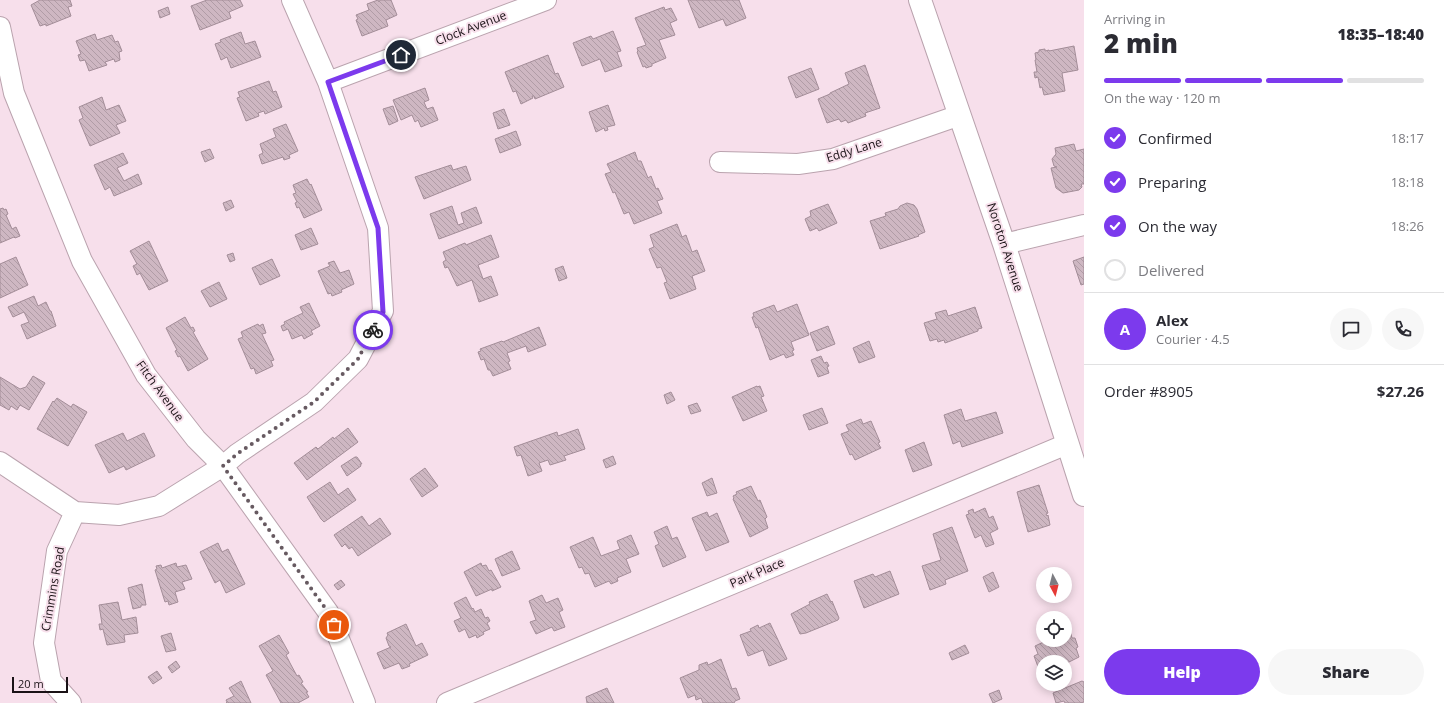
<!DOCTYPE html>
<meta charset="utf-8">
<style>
:root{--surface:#fff;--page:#f7f7f7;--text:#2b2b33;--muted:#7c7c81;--line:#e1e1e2;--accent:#7c3aed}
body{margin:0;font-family:"Open Sans",sans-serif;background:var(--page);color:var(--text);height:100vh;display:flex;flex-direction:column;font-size:15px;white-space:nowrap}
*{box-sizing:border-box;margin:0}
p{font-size:13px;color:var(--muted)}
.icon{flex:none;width:22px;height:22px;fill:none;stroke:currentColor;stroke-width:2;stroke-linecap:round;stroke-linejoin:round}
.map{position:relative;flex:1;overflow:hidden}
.drawer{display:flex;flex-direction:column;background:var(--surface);width:360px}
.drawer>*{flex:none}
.needle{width:26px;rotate:173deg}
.buttons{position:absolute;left:1036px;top:567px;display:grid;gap:8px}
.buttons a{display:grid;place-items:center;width:36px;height:36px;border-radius:50%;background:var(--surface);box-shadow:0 2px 10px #0003;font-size:20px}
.scale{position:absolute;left:12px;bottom:10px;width:56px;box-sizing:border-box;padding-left:4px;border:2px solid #1a1216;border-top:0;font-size:11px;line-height:14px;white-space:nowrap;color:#1a1216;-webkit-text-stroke:3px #f7dfeb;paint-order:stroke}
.pin{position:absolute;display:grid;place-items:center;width:34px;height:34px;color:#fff;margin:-17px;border:2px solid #fff;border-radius:50%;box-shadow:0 1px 4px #0007}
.courier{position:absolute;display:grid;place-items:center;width:40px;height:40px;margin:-20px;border:3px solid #7c3aed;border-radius:50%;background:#fff;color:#222;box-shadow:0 1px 5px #0007}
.summary em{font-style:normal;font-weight:800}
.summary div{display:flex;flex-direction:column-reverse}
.summary{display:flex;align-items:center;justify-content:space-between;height:68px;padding:0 20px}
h1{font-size:26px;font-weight:800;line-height:30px}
.bar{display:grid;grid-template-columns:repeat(4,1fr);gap:6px 4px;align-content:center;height:48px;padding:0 20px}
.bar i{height:5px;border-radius:3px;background:var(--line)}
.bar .on{background:var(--accent)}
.bar p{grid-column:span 4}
.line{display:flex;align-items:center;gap:10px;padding:0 20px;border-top:1px solid var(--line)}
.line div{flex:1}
.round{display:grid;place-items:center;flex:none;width:42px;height:42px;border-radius:21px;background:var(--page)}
ol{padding:0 20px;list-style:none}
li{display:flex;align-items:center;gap:12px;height:44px}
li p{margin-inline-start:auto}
li .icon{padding:4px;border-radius:50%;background:var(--accent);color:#fff;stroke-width:4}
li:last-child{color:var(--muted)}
li i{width:22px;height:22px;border:2px solid var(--line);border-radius:50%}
.cta{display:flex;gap:8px;margin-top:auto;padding:8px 20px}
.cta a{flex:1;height:46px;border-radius:24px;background:var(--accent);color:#fff;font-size:16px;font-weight:800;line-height:46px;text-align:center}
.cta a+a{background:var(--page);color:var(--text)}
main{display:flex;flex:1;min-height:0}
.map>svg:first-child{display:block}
</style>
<main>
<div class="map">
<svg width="1084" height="703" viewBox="0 0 1084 703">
<defs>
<pattern id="building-back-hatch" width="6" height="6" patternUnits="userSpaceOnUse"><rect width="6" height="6" fill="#ceb7c2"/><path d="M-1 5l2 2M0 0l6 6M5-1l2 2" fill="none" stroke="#b09ca6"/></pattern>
</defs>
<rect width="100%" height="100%" fill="#f7dfeb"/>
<!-- building -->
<path fill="url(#building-back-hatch)" stroke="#a38d98" d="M40 0H70L72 6 68 7 71 16 46 26V24L40 26 31 5Z
M207 0H240L243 6 229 12 231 18 200 30 191 6Z
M378 0 379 2 380 0H391L397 15 386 20 388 26 362 36 356 20 358 19 356 15 369 10 367 4Z
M688 0H739L746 18 726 26 723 19 699 28Z
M168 7 170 14 160 18 158 11Z
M664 7 665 10 671 8 677 20 670 23 675 35 659 40 666 58 652 64V66L646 68 645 66 643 67 637 52 638 51 637 48 646 45 635 18Z
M613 31 621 51 617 52 622 66 605 72 600 59 582 66 573 43 591 36 593 39Z
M241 32 245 44 255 41 261 57 231 68 227 57 221 60 215 44 221 42 220 40Z
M95 34 97 40 112 35 115 42 118 41 122 51 119 52 120 60 115 62 114 59 105 62 107 65 89 71 85 60 80 61 78 55 81 54 76 41Z
M1074 46 1078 70 1062 73 1065 91 1044 95 1042 87 1040 88 1038 77 1035 78 1034 72H1037L1035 60H1036L1035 53 1039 52V50L1045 49V51L1049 50V51Z
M548 55 555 74 558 73 564 87 535 99 534 96H532L533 98 521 104 516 91 513 92 505 72Z
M865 65 880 108 865 113 866 116 848 123 846 120 841 122 839 119 827 123 818 99 830 94V93L849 84 845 73Z
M811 68 819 89 796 98 788 77Z
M269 81 273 92 276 91 282 107 265 114 264 111 258 113 259 116 246 121 237 98 240 97 238 92Z
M425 88 429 100 424 102 427 109 433 107 438 120 421 127 418 120 415 122 412 115 401 120 393 100Z
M102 97 106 110 119 105 126 121 116 125 120 133 90 146 79 120 83 118 79 107Z
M608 105 615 125 607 127 608 130 605 131 604 128 596 132 589 112Z
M393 106 398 121 389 125 383 109Z
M504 109 510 125 498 129 493 113Z
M286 124 298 151 289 155 290 158 284 160 283 157 262 164 259 155 263 153 260 144 276 137 273 129Z
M516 131 521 145 500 153 495 139Z
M1074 144 1076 151 1084 149V184H1081L1082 187 1079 190 1063 193 1056 188 1051 168 1057 167 1054 166 1052 159 1056 154 1055 148Z
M210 149 214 158 205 162 201 152Z
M635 152 638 161H641L648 178 651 176 656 189 658 188 663 199 657 201 662 213 634 224 629 212 624 214 615 192 613 193 605 174 611 172 607 164Z
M123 153 128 163 117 168 124 181 138 174 142 184 114 196 110 187 105 190 94 165Z
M451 165 453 170 466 166 471 180 424 199 415 177Z
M307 179 310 185 311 184 322 210 304 218 299 207 297 208 295 203 297 202 293 194 296 193 293 185Z
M231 200 234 207 226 211 223 203Z
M907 203 914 205 917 209 925 232 918 235 919 236 880 249 870 221 886 216 885 213 898 209 900 206Z
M828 204 837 223 819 231 817 228 810 231 805 219 811 216 810 211Z
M452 206 458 225 464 223 461 213 476 207 482 223 439 239 430 214Z
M3 208 4 210 6 209 8 214 6 215 12 229 16 227 20 236 15 238 14 237 0 243V209Z
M677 224 682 237 686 235 692 252 697 250 705 271 692 276 696 289 670 299 664 283 667 282 661 267 657 268 649 249 654 247 650 235Z
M311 228 318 244 301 250 295 235Z
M491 235 499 257 478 265 483 279 491 276 498 295 479 302 472 280 457 286 448 267 445 268 443 262 446 260 443 252 465 243 466 245Z
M149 241 168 281 149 290 140 273 137 275 133 266 137 264 130 251Z
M233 253 235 260 230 262 227 255Z
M16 257 28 285 0 298V264Z
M1084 257V284L1081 285 1073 261Z
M272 259 280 276 260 285 252 268Z
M334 261 340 273 349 270 354 284 341 290 342 292 332 296 331 293 328 294 318 271 330 266 328 263Z
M563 266 567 278 559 281 555 269Z
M219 282 227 299 210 307 201 291Z
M34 296 38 306 46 302 50 311H51L56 326 27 339 21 325 29 322 24 312 13 317 8 307Z
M309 303 320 326 311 331 313 334 304 339 302 335 292 339 288 329 283 331 281 326 285 324 284 322 303 313 300 307Z
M797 304 809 335 791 342 794 350 792 351 794 355 786 358 784 354 770 360 758 327 756 328 752 317H754L753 313 774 305 777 312Z
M975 307 982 328 978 329V331L945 343 944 340 938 342 937 339 930 341 924 323 937 319 935 313 946 310 948 316Z
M185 317 191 328 193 327 195 331 193 332 208 359 188 371 180 356 178 357 175 351 177 350 166 328Z
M258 324 259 326 263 324 266 333 262 334 274 360 271 361 273 366 256 374 254 368 251 369 238 339 243 337 241 332Z
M828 326 835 344 817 351 810 333Z
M539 327 546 345 528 352 526 346 507 353 510 361 508 362 511 369 493 376 490 370H488L484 359 481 360 478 352 481 351 480 349 502 341 503 342Z
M869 341 875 357 859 363 853 348Z
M821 356 824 363 827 362 829 366 827 367 829 373 818 377 811 360Z
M33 376 45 383 29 410 20 405 17 410 11 406 9 410 0 405V377L20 389 26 387Z
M757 386V387L760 386 764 396 761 397 767 411 743 421 732 397Z
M671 392 675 400 667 404 664 395Z
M57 398 71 407 73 404 87 412 68 446 37 429 53 401 54 402Z
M697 403 701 411 691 414 688 406Z
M822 408 828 423 809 430 803 415Z
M961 409 965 421 996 412 1003 433 962 447 960 441 953 444 944 415Z
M861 419 863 424 871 421 880 442 878 443 881 448 855 460 852 454 850 455 841 434 849 431 846 425Z
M348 428 358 442 307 480 294 463 316 447 318 449 333 437 334 439Z
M578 429 585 449 564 456 566 460 550 465 548 460 539 463 542 471 528 476 521 455 517 456 514 447 557 432 558 436Z
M123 433 127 441 144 433 155 456 126 470 124 466 109 473 95 445Z
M924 442 932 465 913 472 905 450Z
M613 456 616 464 606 468 603 460Z
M355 457H357L362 464H360L361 466 347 476 341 466Z
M425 468 438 486 422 497 410 479Z
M712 478 717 493 707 496 702 483Z
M330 482 338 495 348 488 356 500 324 522 321 519 307 497Z
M1039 485 1048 513 1046 514 1047 516 1048 515 1050 525 1028 532 1017 492Z
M751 486 758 501 760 500 767 517 765 519 768 528 750 537 733 499 734 498 733 496 737 494 736 492Z
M985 508 989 518 993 516 998 529 990 533 994 544 986 547 981 535 975 538 966 515 969 514 968 511 973 509 974 513Z
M707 512 709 517 717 513 729 542 706 551 692 518Z
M362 516 369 526 380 518 391 534 358 556 352 547 349 549 345 544 342 547 334 535Z
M667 526 672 539 677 537 686 557 663 567 655 546 659 544 654 532Z
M952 527 968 571 945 580 946 584 930 590 922 566 941 560 933 534Z
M631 535 639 554 626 559 631 572 617 578 618 581 611 584 609 581 595 587 589 573 585 574 582 567 579 568 570 547 593 537 601 556 620 549 617 541Z
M218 543 222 552 228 549 245 584 226 593 220 580 215 583 200 552Z
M512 551 520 569 502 576 495 559Z
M176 563 177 567 186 565 192 579 182 582 185 589 175 592 178 602 169 605 168 601 165 602 155 570 157 569 156 566 161 565 162 568Z
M481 563 482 566 486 565 489 571 491 570 501 587 492 591V589L476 596 464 572Z
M890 571 899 594 864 608 854 581 873 574 875 577Z
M993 572 999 587 989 592 983 577Z
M341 580 345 585 338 590 334 585Z
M142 584 146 605H141V607L133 609 128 588Z
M827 594 831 602 832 601 839 618 838 620 806 633 800 634 791 614 810 604 809 602Z
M542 595 546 603 558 598 563 610 559 612 565 627 554 631 552 627 536 634 530 622 536 620 529 601Z
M466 597 472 609 473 608 475 612 481 609 485 618 488 617 490 621 487 623 490 629 483 632 484 634 477 638 476 635 469 638 465 629 459 632 454 621 461 618 454 603Z
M118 602 122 620 136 617 138 633 124 635 125 642 107 645 103 629 100 630 99 624H102L99 605Z
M770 623 787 659 769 666 763 650 748 656 740 635 751 631 750 629 758 625 759 628Z
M406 624 416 646 422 643 428 655 409 664 410 666 402 669 399 663 384 669 377 653 391 647 389 646 386 638 388 635 387 633Z
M1070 631 1072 638H1075L1078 647 1076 648 1079 657 1065 664V662H1043V670L1040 672 1034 656 1038 654 1035 646 1048 640H1065V633Z
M171 633 176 650 166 652 161 636Z
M279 635 289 653 286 655 290 663 297 676 299 675 303 682 301 683 308 692H306L309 697 298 703H281L266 675 273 671 259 646Z
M965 645 969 653 952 660 949 653Z
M721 659 732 689 736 688 740 699 735 701 734 703H703L701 698 696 700 695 695 688 698 680 678 699 670V665L707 662 708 665Z
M176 661 180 667 172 673 168 667Z
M157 671 162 678 153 684 148 677Z
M241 681 251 703H226L227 702 226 700 234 696 229 688Z
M1082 681 1084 682V702L1080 703H1065L1064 701 1056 703 1053 693Z
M607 688 614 703H587L586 697Z
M999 690 1002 699 993 703 989 694Z"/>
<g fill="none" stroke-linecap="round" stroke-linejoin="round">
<!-- minor casing -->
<g stroke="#baa3ae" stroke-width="22">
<path id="minor" d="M0 27 14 93 82 261 146 375 196 439 223 466 328 612 365 703
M328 82 546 0
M720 162 798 164 833 159 960 115
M1004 244 1084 225
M0 462 75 512 57 551 44 643 51 681 71 703
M75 512 119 515 159 506 223 466 237 454 314 402 358 359 383 311 378 228 328 82 292 0
M447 703 1067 444"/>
</g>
<!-- major casing -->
<g stroke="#baa3ae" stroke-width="24">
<path id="major" d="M920 0 1004 244 1084 495"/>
</g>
<!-- minor -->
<use href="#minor" stroke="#fff" stroke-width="20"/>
<!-- major -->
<use href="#major" stroke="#fff" stroke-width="22"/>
</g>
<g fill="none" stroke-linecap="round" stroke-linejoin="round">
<!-- done -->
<path stroke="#675a61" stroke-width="4" stroke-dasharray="0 7.2" d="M334 625 328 612 223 466 237 454 314 402 358 359 373 330"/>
<!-- route -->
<path stroke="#7c3aed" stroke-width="5" d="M373 330 383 312 378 228 328 82 401 55"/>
</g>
<g text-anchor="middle" stroke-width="4" stroke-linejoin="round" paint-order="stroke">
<!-- street labels -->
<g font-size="12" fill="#1a1216" stroke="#f7dfeb">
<text transform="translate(471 28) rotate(-21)" y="4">Clock Avenue</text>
<text transform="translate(854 150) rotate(-17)" y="4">Eddy Lane</text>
<text transform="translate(1005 247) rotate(72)" y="4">Noroton Avenue</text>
<text transform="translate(160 391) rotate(54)" y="4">Fitch Avenue</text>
<text transform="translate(757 573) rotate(-23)" y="4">Park Place</text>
<text transform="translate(53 589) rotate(-80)" y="4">Crimmins Road</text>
</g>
</g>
</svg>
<div class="buttons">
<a><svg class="needle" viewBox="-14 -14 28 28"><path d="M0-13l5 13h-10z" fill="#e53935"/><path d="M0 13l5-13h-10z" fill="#7c7c81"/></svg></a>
<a><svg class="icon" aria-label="locate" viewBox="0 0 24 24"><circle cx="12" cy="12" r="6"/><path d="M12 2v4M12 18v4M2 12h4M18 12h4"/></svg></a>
<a><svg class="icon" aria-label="layers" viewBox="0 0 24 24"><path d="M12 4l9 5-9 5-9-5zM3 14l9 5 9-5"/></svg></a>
</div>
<div class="scale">20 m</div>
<div class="pin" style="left:334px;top:625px;background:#ea580c"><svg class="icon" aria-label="bag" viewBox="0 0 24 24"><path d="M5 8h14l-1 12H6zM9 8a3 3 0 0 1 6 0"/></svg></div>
<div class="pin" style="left:401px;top:55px;background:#1f2937"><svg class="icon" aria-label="home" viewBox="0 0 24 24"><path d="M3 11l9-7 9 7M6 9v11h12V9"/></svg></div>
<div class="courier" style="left:373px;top:330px"><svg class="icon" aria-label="bike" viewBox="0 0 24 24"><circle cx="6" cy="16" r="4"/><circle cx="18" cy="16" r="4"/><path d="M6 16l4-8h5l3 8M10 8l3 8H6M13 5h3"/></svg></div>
</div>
<section class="drawer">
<div class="summary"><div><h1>2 min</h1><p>Arriving in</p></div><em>18:35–18:40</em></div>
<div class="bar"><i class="on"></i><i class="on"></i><i class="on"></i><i></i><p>On the way · 120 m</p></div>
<ol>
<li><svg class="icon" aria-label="check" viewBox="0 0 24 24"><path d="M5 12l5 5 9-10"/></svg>Confirmed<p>18:17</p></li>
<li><svg class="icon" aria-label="check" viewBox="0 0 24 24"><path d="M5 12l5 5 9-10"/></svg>Preparing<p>18:18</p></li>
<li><svg class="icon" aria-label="check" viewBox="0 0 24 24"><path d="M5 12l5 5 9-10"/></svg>On the way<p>18:26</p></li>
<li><i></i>Delivered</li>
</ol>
<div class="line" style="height:72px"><b class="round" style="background:var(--accent);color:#fff">A</b><div><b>Alex</b><p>Courier · 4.5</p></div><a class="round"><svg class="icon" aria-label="chat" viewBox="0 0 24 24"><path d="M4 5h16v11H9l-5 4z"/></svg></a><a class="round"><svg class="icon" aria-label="phone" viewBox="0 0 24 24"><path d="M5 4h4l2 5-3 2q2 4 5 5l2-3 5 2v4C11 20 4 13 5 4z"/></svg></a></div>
<div class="line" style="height:52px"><div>Order #8905</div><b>$27.26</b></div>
<div class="cta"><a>Help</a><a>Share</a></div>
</section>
</main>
